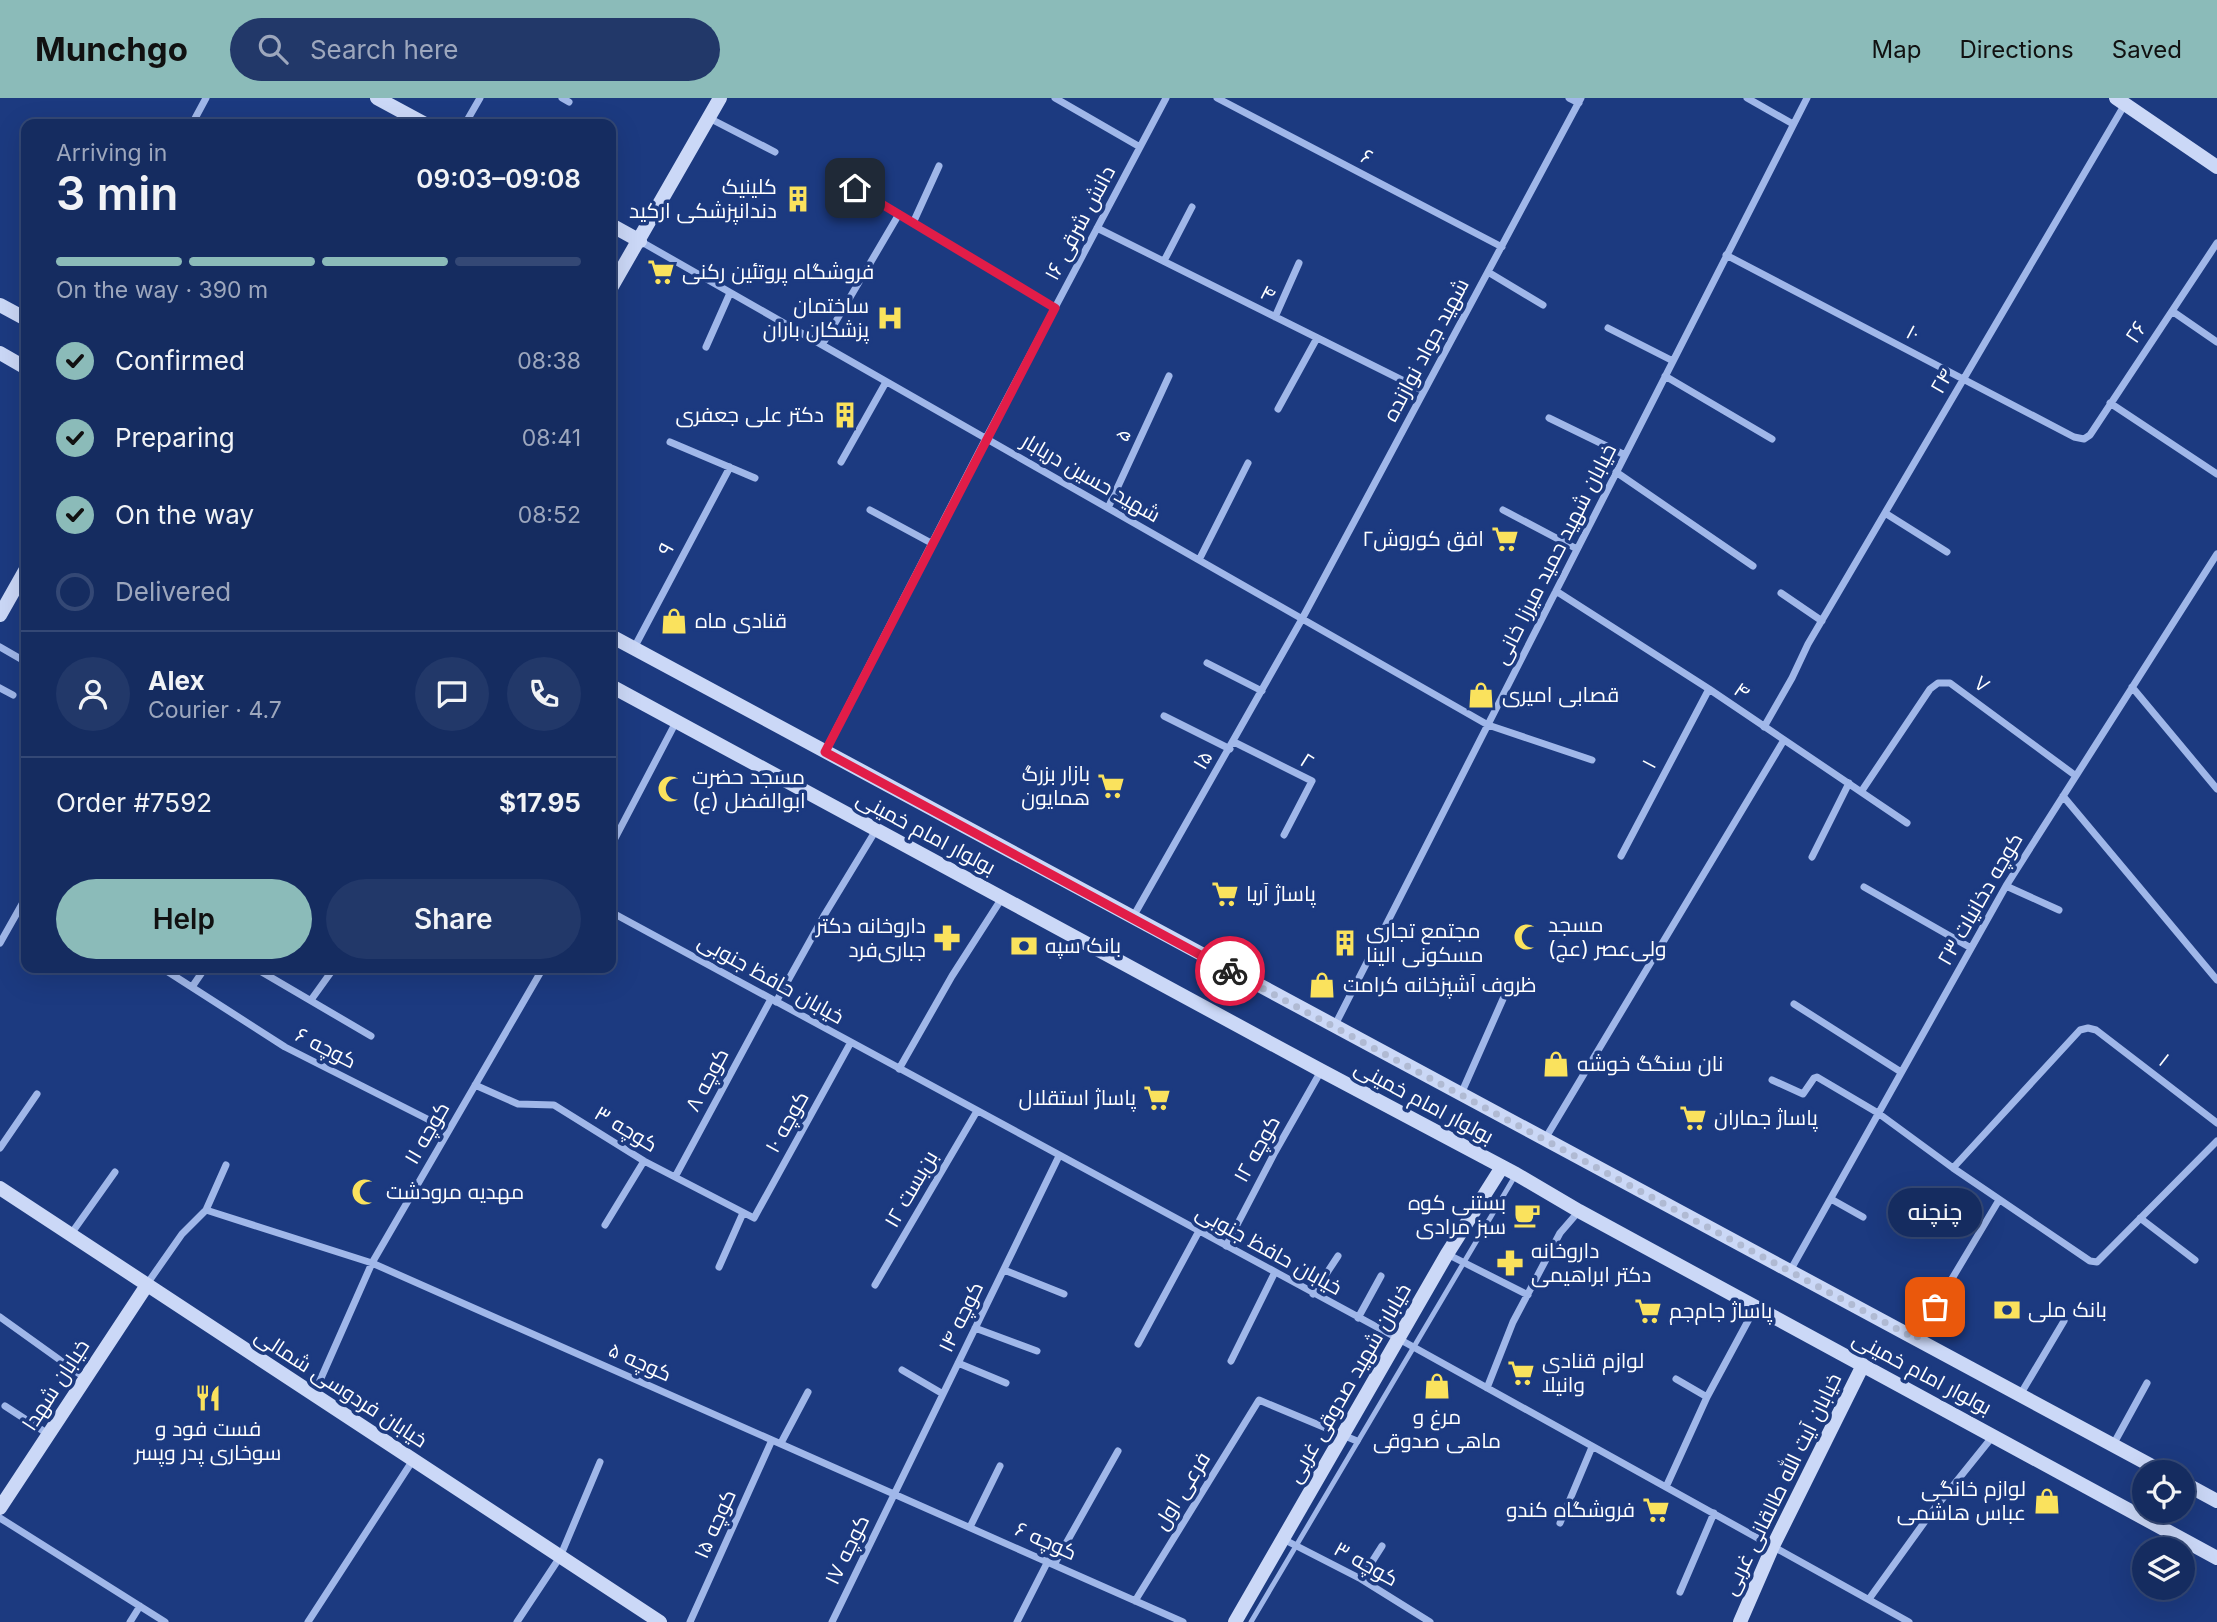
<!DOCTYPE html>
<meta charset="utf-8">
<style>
:root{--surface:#152c60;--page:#223869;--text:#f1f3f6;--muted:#9da7bd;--line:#344875;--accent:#8bbbb9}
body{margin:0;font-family:Inter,Cairo,sans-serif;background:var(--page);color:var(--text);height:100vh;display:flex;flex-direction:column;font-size:26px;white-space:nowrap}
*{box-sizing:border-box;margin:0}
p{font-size:23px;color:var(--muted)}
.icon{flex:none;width:38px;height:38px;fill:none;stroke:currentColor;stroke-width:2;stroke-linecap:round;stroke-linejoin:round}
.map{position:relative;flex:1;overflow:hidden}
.drawer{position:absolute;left:21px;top:21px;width:595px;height:854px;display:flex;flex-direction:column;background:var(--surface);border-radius:14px;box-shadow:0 7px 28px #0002,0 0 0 2px var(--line)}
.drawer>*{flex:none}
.controls{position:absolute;left:2132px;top:1362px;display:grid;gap:14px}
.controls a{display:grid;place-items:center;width:63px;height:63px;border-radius:50%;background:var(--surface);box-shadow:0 7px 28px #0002,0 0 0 2px var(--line);font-size:35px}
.pin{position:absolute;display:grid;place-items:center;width:60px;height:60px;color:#fff;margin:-30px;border-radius:14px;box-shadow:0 4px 10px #0006}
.courier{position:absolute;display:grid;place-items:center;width:70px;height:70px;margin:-35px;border:5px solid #e11d48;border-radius:50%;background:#fff;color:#222;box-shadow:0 2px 9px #0007}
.bubble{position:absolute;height:49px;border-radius:24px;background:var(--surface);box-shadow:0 7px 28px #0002,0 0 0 2px var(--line);font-size:23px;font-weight:600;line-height:49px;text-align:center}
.head em{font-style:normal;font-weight:600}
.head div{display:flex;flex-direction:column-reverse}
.head{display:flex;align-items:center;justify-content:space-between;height:119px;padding:0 35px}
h1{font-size:46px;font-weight:600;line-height:52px}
.bar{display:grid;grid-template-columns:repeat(4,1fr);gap:10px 7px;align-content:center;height:84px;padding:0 35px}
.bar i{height:9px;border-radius:5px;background:var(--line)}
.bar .on{background:var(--accent)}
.bar p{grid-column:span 4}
.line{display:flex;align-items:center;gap:18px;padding:0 35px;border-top:2px solid var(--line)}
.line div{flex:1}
.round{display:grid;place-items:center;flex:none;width:74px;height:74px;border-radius:37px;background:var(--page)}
ol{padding:0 35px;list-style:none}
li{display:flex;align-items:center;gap:21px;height:77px}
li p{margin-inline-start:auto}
li .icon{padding:7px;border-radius:50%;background:var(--accent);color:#111;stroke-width:4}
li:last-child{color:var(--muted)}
li i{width:38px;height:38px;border:4px solid var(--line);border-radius:50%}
.primary-button{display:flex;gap:14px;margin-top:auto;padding:14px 35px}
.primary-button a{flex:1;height:80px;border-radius:42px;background:var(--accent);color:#111;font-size:28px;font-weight:600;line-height:80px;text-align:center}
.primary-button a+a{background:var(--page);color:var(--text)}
header{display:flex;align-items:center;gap:42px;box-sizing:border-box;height:98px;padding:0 35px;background:var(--accent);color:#111}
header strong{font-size:33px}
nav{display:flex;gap:38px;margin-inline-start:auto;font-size:24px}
.search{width:490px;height:63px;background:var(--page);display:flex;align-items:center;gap:18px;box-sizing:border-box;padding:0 24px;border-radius:38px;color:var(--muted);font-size:26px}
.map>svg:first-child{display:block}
</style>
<header>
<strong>Munchgo</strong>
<div class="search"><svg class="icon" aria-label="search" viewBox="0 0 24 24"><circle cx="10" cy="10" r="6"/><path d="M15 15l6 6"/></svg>Search here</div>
<nav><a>Map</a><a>Directions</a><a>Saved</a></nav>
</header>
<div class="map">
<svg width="2217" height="1524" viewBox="0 0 2217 1524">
<rect width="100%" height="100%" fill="#1c3a80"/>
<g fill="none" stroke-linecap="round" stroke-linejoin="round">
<!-- lane -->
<path stroke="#a0b7e9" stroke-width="5" d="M1251 1524 1515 1078"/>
<!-- street -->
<path stroke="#a0b7e9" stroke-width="7" d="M562 0 569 4
M1055 0 1140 49
M1217 0 1502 149
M1569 0 1579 5
M1747 0 1793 26
M709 20 775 54
M192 26 206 0
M465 26 480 0
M855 90 1055 210
M913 125 939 68
M1097 130 1424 293
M640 143 1488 627 1592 662
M1726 157 2074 339 2084 341 2090 337 2217 145
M1164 163 1192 109
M1488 174 1543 207
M2172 213 2217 244
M1275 219 1299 165
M1608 230 1673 263
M822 247 899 116
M706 249 730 195
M1665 278 1772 341
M2110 305 2217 376
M1278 311 1317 240
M1549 320 1625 357
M670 344 755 380
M841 364 886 284
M1616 374 1753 468
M1108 410 1169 278
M870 412 933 446
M1503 412 1577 451
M1885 415 1947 454
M1199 462 1248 365
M1556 493 1709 591 1907 725
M1781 495 1822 523
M0 549 26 564
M634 550 730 369
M1207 565 1262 593
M2132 589 2217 691
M0 590 13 597
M1164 618 1230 651
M1764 629 1792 580 1808 546 2125 6
M1234 644 1312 683 1284 737
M825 653 986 340 1166 0
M1861 694 1930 591 1938 585H1950L2076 678
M2063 698 2217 882
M611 748 676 624
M1621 758 1709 591
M1812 759 1849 685
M2006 788 2059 812
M1864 789 1971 850
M611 814 1399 1241 1909 1524
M1133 819 1302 521 1581 0
M0 845 26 799
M162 870 285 949 449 1032
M255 870 371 938
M192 889 205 870
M311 902 334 870
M776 904 825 816 876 732
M1794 906 1901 974
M1334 929 1807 0
M899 971 952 878 1002 800
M1772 982 1803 996 1814 980 1817 979 1878 1015 1953 1070 2080 932 2088 930 2096 932 2217 1025
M475 987 518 1006 554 1007 644 1063 754 1120 851 944
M1461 996 1503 901
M1545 1041 1784 642
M0 1050 37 996
M1953 1070 2090 1163 2097 1164 2217 1043
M675 1079 771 901
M1831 1101 1863 1119
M206 1112 372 1165 1183 1524
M2140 1120 2195 1162
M605 1127 644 1063
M71 1136 115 1074
M1226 1148 1275 1054 1321 973
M1447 1156 1528 1197
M719 1169 743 1115
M1004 1172 1064 1196
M1790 1173 2006 788 2217 456
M147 1186 182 1136 206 1112 226 1067
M875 1187 977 1013
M1313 1196 1338 1158
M0 1219 85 1280
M1358 1220 1381 1178
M975 1230 1037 1253
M1916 1241 1999 1102
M1138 1246 1199 1133
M1231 1263 1275 1174
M958 1265 1006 1285
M902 1272 943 1296
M1676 1281 1707 1299
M1487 1290 1513 1224 1560 1135 1579 1113
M314 1296 372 1165 543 870
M2020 1297 2064 1223
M5 1308 48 1336
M781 1345 808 1294
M2113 1347 2147 1285
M1666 1389 1707 1299 1755 1210
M0 1420 165 1524
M1560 1425 1592 1349
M970 1429 1000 1368
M1283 1441 1361 1481 1430 1524
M1055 1465 1118 1353
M1361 1481 1382 1448
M1680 1494 1714 1415
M1869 1501 1931 1415 1993 1338
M1135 1503 1259 1302 1357 1343
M130 1524 140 1508
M308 1524 413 1362
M517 1524 560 1459 600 1364
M690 1524 772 1342
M832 1524 1059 1058
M1017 1524 1048 1463"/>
<!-- secondary -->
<path stroke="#cbd8f7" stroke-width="14" d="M377 0 425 26
M2116 0 2217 69
M611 127 640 143
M611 190 720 0
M0 207 26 221
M0 255 26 270
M0 517 26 471
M611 538 2163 1374
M611 588 1322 973 1516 1076 1579 1113 2217 1460
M0 1090 660 1524
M2182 1384 2217 1403
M0 1410 147 1187
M1235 1524 1447 1156 1502 1069
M1740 1524 1773 1448 1863 1267"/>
</g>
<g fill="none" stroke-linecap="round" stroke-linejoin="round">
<!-- done -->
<path stroke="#b0bad3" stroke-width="7" stroke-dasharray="0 12.6" d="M1230 873 1916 1241 1935 1209"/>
<!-- route -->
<path stroke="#e11d48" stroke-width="9" d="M855 90 1055 210 825 654 1230 873"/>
</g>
<!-- icons -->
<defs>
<g id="building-bare" transform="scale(2.1)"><path d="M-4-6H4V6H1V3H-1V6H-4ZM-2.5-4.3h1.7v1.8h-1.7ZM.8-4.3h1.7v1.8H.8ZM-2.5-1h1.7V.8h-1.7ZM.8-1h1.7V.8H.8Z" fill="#fae25d" stroke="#1c3a80" stroke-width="2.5" paint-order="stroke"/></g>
<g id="supermarket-bare" transform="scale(2.1)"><path d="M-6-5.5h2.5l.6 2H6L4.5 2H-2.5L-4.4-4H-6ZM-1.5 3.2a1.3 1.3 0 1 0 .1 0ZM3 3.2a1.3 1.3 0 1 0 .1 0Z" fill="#fae25d" stroke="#1c3a80" stroke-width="2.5" paint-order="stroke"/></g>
<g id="hospital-bare" transform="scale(2.1)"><path d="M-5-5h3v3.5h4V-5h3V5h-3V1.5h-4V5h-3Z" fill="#fae25d" stroke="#1c3a80" stroke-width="2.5" paint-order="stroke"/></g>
<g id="shop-bare" transform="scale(2.1)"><path d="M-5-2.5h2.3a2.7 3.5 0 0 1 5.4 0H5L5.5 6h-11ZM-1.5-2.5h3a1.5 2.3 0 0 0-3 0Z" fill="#fae25d" stroke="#1c3a80" stroke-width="2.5" paint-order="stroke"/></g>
<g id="mosque-bare" transform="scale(2.1)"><path d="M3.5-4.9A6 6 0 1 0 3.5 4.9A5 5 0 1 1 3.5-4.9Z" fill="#fae25d" stroke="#1c3a80" stroke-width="2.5" paint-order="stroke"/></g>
<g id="pharmacy-bare" transform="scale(2.1)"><path d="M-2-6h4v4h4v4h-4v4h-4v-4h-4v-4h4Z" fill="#fae25d" stroke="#1c3a80" stroke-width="2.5" paint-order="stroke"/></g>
<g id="bank-bare" transform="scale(2.1)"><path d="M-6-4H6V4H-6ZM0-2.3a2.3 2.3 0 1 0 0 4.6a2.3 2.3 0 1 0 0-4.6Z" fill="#fae25d" stroke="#1c3a80" stroke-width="2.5" paint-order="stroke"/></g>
<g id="cafe-bare" transform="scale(2.1)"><path d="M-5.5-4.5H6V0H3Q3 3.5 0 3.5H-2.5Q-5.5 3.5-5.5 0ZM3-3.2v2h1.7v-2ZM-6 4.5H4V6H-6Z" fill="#fae25d" stroke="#1c3a80" stroke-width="2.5" paint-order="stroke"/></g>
<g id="restaurant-bare" transform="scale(2.1)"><path d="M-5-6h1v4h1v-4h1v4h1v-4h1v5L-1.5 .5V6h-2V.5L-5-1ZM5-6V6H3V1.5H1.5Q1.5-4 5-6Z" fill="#fae25d" stroke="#1c3a80" stroke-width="2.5" paint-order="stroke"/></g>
</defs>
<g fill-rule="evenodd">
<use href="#building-bare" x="798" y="101"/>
<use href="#supermarket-bare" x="661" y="174"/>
<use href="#hospital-bare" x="890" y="220"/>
<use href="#building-bare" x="845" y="317"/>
<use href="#supermarket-bare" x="1505" y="441"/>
<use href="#shop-bare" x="674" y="523"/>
<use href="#shop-bare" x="1481" y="597"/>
<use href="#supermarket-bare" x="1111" y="688"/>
<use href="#mosque-bare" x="671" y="691"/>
<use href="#supermarket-bare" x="1225" y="796"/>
<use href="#mosque-bare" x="1527" y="839"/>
<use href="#pharmacy-bare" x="947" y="840"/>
<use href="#building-bare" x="1345" y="845"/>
<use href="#bank-bare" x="1024" y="848"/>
<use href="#shop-bare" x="1322" y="887"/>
<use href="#shop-bare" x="1556" y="966"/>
<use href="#supermarket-bare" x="1157" y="1000"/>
<use href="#supermarket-bare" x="1693" y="1020"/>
<use href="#mosque-bare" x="365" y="1094"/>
<use href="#cafe-bare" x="1527" y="1117"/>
<use href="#pharmacy-bare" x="1510" y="1165"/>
<use href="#bank-bare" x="2007" y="1212"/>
<use href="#supermarket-bare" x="1648" y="1213"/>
<use href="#supermarket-bare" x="1521" y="1275"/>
<use href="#shop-bare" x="1437" y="1288"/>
<use href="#restaurant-bare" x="208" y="1300"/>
<use href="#shop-bare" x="2047" y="1403"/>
<use href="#supermarket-bare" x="1656" y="1412"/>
</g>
<g text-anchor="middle" stroke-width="7" stroke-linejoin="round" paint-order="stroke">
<!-- street labels -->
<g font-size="21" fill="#fff" stroke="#1c3a80">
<text transform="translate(1367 59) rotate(28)" y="7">۶</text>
<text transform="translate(1080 125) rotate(-62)" y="7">دانش شرقی ۱۶</text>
<text transform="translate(1268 196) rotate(27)" y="7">۴</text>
<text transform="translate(2136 234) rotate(-56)" y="7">۲۶</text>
<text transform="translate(1913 235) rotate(28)" y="7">۱۰</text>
<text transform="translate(1426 252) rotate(-62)" y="7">شهید جواد نوازنده</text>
<text transform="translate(1942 283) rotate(-60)" y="7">۲۴</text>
<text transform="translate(1123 337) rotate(-65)" y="7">۵</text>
<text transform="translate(1091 380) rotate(30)" y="7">شهید حسین دریابار</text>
<text transform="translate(666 451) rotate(-62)" y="7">۹</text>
<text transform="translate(1555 456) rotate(-63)" y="7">خیابان شهید حمید میرزا خانی</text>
<text transform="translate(1982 586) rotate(37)" y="7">۷</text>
<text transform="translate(1742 593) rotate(34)" y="7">۴</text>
<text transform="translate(1203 662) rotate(-60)" y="7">۱۵</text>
<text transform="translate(1307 663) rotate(32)" y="7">۲</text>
<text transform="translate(1649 666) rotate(-62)" y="7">۱</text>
<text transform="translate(926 735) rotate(28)" y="7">بولوار امام خمینی</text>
<text transform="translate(1980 801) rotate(-60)" y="7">کوچه دخانیات ۲۳</text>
<text transform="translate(771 881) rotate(29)" y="7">خیابان حافظ جنوبی</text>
<text transform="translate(326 950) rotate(27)" y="7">کوچه ۶</text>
<text transform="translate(2164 962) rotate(38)" y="7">۱</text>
<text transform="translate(707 982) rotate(-62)" y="7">کوچه ۸</text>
<text transform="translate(1424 1004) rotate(28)" y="7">بولوار امام خمینی</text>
<text transform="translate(787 1024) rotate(-61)" y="7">کوچه ۱۰</text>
<text transform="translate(626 1031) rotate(31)" y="7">کوچه ۳</text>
<text transform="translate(427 1035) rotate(-60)" y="7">کوچه ۱۱</text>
<text transform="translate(1257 1051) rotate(-61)" y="7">کوچه ۱۲</text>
<text transform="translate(911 1091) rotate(-60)" y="7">بن‌بست ۱۲</text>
<text transform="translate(1269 1152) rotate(29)" y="7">خیابان حافظ جنوبی</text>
<text transform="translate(961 1219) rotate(-64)" y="7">کوچه ۱۴</text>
<text transform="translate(640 1264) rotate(24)" y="7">کوچه ۵</text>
<text transform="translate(1922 1275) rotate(28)" y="7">بولوار امام خمینی</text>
<text transform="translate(1349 1285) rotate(-60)" y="7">خیابان شهید صدوقی غربی</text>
<text transform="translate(56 1287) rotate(-57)" y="7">خیابان شهدا</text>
<text transform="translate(341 1290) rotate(33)" y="7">خیابان فردوسی شمالی</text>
<text transform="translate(1782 1386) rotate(-64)" y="7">خیابان آیت الله طالقانی غربی</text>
<text transform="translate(1182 1393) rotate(-58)" y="7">فرعی اول</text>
<text transform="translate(715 1426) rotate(-66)" y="7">کوچه ۱۵</text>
<text transform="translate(1046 1443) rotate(24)" y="7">کوچه ۶</text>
<text transform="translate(847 1452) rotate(-64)" y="7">کوچه ۱۷</text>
<text transform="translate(1366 1466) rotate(29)" y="7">کوچه ۳</text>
</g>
<!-- poi labels -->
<g font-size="21" fill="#fff" stroke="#1c3a80" text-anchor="start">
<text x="777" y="96" text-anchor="end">کلینیک<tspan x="777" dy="24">دندانپزشکی ارکید</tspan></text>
<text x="682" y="181">فروشگاه پروتئین رکنی</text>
<text x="869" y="215" text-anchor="end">ساختمان<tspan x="869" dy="24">پزشکان باران</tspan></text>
<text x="824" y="324" text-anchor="end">دکتر علی جعفری</text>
<text x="1484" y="448" text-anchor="end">افق کوروش۲</text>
<text x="695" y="530">قنادی ماه</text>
<text x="1502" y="604">قصابی امیری</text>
<text x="1090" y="683" text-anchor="end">بازار بزرگ<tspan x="1090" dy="24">همایون</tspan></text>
<text x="692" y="686">مسجد حضرت<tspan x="692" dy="24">ابوالفضل (ع)</tspan></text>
<text x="1246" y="803">پاساژ آریا</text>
<text x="1548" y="834">مسجد<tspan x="1548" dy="24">ولی‌عصر (عج)</tspan></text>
<text x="926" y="835" text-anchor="end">داروخانه دکتر<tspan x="926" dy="24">جباری‌فرد</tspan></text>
<text x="1366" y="840">مجتمع تجاری<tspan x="1366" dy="24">مسکونی الینا</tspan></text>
<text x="1045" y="855">بانک سپه</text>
<text x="1343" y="894">ظروف آشپزخانه کرامت</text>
<text x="1577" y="973">نان سنگگ خوشه</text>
<text x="1136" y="1007" text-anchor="end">پاساژ استقلال</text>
<text x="1714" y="1027">پاساژ جماران</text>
<text x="386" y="1101">مهدیه مرودشت</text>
<text x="1506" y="1112" text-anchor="end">بستنی کوه<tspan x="1506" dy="24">سبز مرادی</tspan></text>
<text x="1531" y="1160">داروخانه<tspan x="1531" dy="24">دکتر ابراهیمی</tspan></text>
<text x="2028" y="1219">بانک ملی</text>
<text x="1669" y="1220">پاساژ جام‌جم</text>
<text x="1542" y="1270">لوازم قنادی<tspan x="1542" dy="24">وانیلا</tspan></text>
<text x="1437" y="1326" text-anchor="middle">مرغ و<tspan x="1437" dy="24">ماهی صدوقی</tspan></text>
<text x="208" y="1338" text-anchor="middle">فست فود و<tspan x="208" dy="24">سوخاری پدر وپسر</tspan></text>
<text x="2026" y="1398" text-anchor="end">لوازم خانگی<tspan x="2026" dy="24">عباس هاشمی</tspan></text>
<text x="1635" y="1419" text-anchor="end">فروشگاه کندو</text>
</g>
</g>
</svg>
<div class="controls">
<a><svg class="icon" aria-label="locate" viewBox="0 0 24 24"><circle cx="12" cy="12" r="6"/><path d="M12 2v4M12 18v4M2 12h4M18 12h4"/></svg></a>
<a><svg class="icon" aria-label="layers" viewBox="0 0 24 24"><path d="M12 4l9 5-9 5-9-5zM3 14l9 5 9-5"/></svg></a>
</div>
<div class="pin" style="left:1935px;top:1209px;background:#ea580c"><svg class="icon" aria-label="bag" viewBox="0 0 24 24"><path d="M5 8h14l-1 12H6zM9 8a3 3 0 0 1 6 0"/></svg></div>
<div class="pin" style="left:855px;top:90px;background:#1f2937"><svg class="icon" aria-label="home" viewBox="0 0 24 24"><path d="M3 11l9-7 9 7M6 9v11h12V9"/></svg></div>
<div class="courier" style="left:1230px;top:873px"><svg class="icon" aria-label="bike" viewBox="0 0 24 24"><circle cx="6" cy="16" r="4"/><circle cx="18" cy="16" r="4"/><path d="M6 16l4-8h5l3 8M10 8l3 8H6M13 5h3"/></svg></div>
<div class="bubble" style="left:1888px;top:1090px;width:94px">چنچنه</div>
<section class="drawer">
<div class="head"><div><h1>3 min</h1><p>Arriving in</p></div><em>09:03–09:08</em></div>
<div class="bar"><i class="on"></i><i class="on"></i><i class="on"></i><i></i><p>On the way · 390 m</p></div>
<ol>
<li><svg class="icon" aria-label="check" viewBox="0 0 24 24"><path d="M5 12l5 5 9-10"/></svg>Confirmed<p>08:38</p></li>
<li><svg class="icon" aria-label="check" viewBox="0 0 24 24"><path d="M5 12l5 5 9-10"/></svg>Preparing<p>08:41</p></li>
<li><svg class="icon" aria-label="check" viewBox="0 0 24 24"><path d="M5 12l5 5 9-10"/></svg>On the way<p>08:52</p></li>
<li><i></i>Delivered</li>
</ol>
<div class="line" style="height:126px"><a class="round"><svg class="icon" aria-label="person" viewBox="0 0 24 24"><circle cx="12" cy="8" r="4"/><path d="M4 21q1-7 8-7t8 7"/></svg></a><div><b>Alex</b><p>Courier · 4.7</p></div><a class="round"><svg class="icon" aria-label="chat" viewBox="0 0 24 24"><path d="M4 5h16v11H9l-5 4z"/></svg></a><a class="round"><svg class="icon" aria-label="phone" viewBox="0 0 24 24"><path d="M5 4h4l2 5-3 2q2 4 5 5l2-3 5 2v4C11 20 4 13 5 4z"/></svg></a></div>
<div class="line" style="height:91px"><div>Order #7592</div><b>$17.95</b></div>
<div class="primary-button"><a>Help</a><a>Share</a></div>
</section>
</div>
